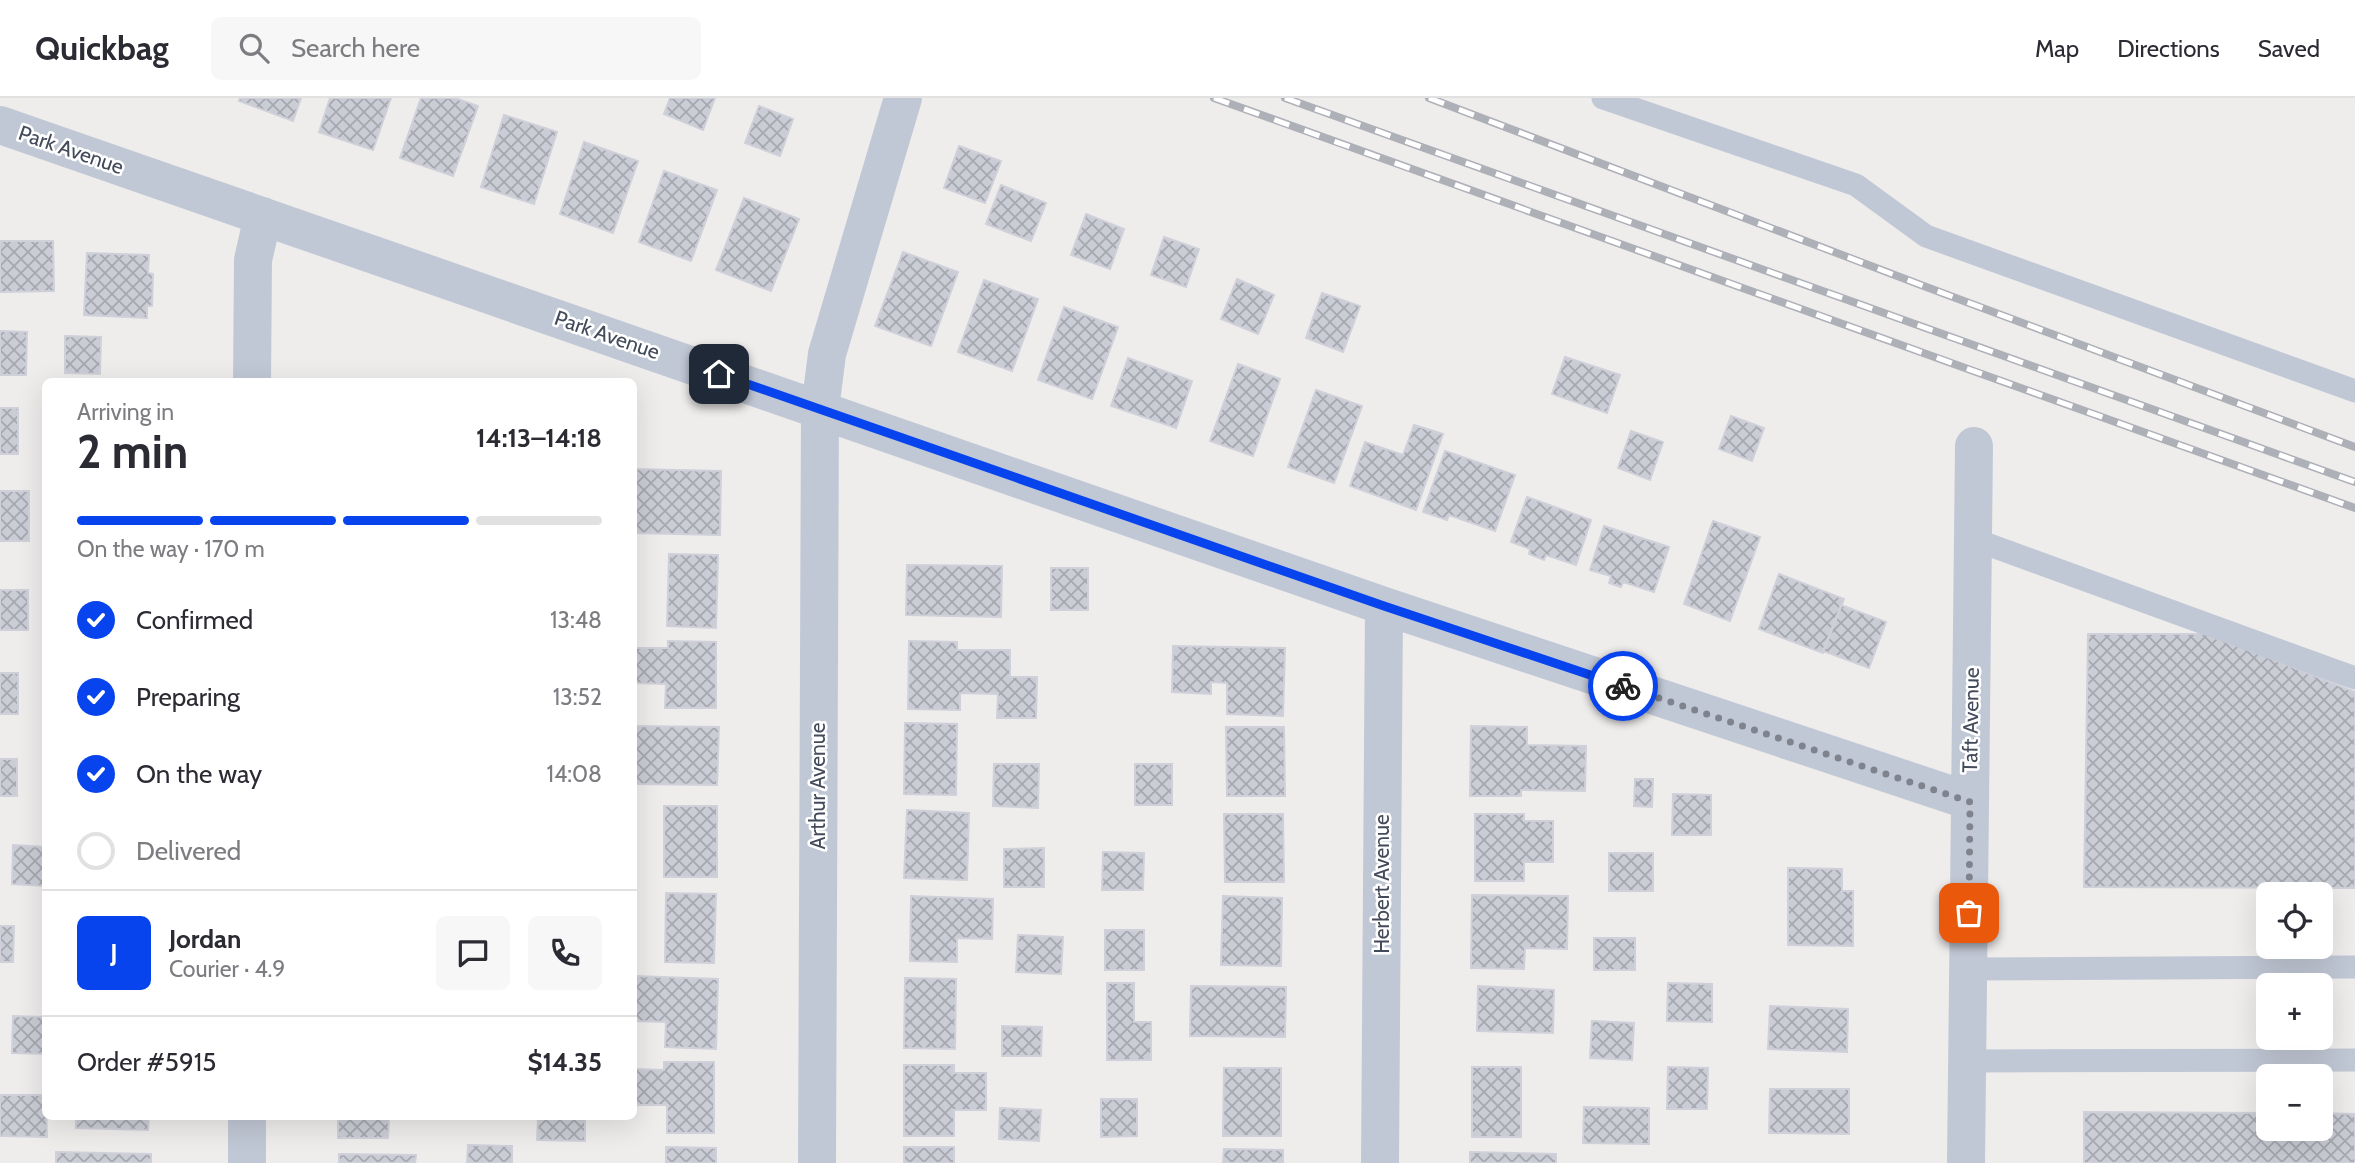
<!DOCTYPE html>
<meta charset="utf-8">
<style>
:root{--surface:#fff;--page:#f7f7f7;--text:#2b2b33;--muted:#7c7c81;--line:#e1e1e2;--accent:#0844ed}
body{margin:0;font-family:Cabin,sans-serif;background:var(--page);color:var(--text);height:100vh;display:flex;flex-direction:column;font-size:26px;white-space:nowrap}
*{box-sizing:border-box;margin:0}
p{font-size:23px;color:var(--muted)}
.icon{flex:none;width:38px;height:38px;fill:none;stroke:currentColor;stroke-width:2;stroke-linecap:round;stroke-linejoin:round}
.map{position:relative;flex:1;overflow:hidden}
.details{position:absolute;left:42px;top:280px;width:595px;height:742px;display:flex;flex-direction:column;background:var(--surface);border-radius:10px;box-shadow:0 7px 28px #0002}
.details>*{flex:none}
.tools{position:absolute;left:2256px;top:784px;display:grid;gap:14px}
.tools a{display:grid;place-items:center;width:77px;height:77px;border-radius:10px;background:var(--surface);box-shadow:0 7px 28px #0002;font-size:35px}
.pin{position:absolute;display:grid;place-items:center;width:60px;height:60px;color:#fff;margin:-30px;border-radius:14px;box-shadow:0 4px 10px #0006}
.courier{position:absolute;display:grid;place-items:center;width:70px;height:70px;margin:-35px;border:5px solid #0844ed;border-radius:50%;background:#fff;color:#222;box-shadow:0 2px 9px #0007}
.headline em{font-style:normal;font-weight:800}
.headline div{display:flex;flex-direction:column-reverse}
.headline{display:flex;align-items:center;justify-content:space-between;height:119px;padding:0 35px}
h1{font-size:46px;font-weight:800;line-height:52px}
.bar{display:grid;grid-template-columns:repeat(4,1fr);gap:10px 7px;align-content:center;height:84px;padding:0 35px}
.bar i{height:9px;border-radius:5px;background:var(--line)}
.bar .active{background:var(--accent)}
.bar p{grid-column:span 4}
.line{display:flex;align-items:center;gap:18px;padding:0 35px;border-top:2px solid var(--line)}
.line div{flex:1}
.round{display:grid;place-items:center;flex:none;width:74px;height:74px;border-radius:10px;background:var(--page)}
ol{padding:0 35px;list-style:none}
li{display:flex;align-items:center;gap:21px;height:77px}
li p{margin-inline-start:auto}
li .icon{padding:7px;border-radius:50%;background:var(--accent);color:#fff;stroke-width:4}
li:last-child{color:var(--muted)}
li i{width:38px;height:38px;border:4px solid var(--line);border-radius:50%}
header{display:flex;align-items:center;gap:42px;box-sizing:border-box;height:98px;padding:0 35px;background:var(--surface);border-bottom:2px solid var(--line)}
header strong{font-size:33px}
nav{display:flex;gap:38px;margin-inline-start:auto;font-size:24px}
.search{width:490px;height:63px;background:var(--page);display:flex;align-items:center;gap:18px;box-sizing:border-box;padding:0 24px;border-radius:10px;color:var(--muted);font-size:26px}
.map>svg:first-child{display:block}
</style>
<header>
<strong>Quickbag</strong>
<div class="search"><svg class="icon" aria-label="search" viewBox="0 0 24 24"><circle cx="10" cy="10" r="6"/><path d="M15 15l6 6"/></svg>Search here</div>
<nav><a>Map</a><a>Directions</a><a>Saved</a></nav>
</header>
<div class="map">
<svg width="2355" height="1065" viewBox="0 0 2355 1065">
<defs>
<pattern id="building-cross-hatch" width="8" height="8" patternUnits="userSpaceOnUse" patternTransform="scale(1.75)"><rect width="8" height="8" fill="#cacdd5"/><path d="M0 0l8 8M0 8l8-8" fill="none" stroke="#a6a8b0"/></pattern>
</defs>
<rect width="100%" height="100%" fill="#efecec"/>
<!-- building -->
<path fill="url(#building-cross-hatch)" stroke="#cfd0d9" stroke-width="2" d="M240 0H301L293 23 239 3Z
M330 0H391L373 52 319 34Z
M421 0H455L478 8 453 78 400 60Z
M670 0H715L703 32 664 16Z
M759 8 793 21 780 58 745 45Z
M504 17 557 34 534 106 481 89Z
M584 44 638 63 613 135 560 116Z
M959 48 1001 63 985 105 944 90Z
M664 73 717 92 691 163 639 144Z
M1001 87 1046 105 1031 143 986 126Z
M744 100 799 121 771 193 716 172Z
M1086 116 1124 131 1110 171 1071 157Z
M1164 139 1199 151 1186 189 1151 177Z
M0 143H53L54 193 0 194Z
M903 154 958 174 931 248 875 228Z
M87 155 149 157 148 175 153 176 152 208H147V220L84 217Z
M1237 181 1274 197 1258 236 1221 221Z
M984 182 1038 201 1012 273 958 254Z
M1322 195 1360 208 1343 254 1306 240Z
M1064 209 1118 229 1092 301 1038 282Z
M0 233 27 234 26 277H0Z
M65 238 101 239 100 276 65 275Z
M1565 259 1620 277 1607 315 1552 296Z
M1128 260 1192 283 1176 330 1111 308Z
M1238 266 1280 281 1253 358 1210 343Z
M1316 292 1362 308 1334 385 1288 369Z
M0 310H18V356H0Z
M1731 318 1764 330 1752 363 1719 351Z
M1414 327 1443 336 1416 412 1350 388 1365 344 1403 357Z
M1631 333 1663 344 1650 382 1618 370Z
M1445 353 1515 377 1495 433 1449 417 1447 422 1423 414Z
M634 371 721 373 720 437 634 435Z
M0 393H29V443H0Z
M1527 399 1591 422 1576 467 1546 457 1544 462 1529 456 1530 451 1511 444Z
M1713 423 1760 439 1730 523 1684 506Z
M1604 428 1669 449 1654 494 1623 484 1621 489 1609 485 1611 478 1590 472Z
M669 456 718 457 716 530 667 528Z
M907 467 1002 468 1001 519 906 517Z
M1051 470H1088V512H1051Z
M1779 476 1844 501 1823 555 1759 531Z
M0 492H28V532H0Z
M1841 507 1886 524 1869 570 1823 553Z
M2088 536H2209L2355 594V790L2084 789Z
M668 543 716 544V610H665L666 586 636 585V550H668Z
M909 543 957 544V552H1010V579H1037L1036 620H997L998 596 960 595V612L908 611Z
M1173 548 1285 550 1283 618 1227 616V585L1211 584V596L1172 594Z
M0 575H18V616H0Z
M905 625 957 626 956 697 904 696Z
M634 628 719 629 717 687 634 686Z
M1471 628 1527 629V647L1586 648 1585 693 1521 692V698H1470Z
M1226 629H1284L1285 698H1227Z
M0 661H17V698H0Z
M994 666H1039L1038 710 993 708Z
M1135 666H1172V707H1135Z
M1635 681H1653L1652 709 1634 708Z
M1673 696 1711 697V737H1672Z
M664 708H717V779H664Z
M907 712 969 715 967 782 904 780Z
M1224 716H1283L1284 784H1225Z
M1475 716H1524V723H1553V764H1524V783H1475Z
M13 747 46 749V788L12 786Z
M1044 750V789H1004V751Z
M1103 754 1144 755 1143 792H1102Z
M1609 755H1653V793H1609Z
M1788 770 1842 771V793H1853V848L1788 847Z
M666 795 716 796 714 865 665 864Z
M1472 797 1568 798 1567 851 1525 850 1524 871 1471 870Z
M911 798 993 801 992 841 957 840V864L910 863Z
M1223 798 1282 800 1281 868 1221 867Z
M0 828H14L13 864H0Z
M1105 832H1144V872H1105Z
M1018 837 1063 839 1061 876 1016 874Z
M1594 840H1635V872H1594Z
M634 878 718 881 716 951 665 949 666 924 634 923Z
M905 880 956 881 955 951 904 950Z
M1107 885H1134V924H1151V962H1107Z
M1668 885 1712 886V924L1667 923Z
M1191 888 1286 889 1285 939 1190 938Z
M1478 888 1554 892 1553 935 1477 933Z
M1770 908 1848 911 1847 954 1768 951Z
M13 918 46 919V956L12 955Z
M1592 923 1634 925 1632 962 1590 960Z
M1002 928 1042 929 1041 958H1002Z
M664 964H714V1035H667V1007H635V971L664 972Z
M904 967H954V975H986V1012H954V1038H904Z
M1472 969H1521V1039H1472Z
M1668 969 1708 970 1707 1011H1667Z
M1224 970H1281V1038H1223Z
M1770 991H1849V1036L1769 1035Z
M0 997H46L47 1039 0 1038Z
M1101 1001H1137V1038L1101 1039Z
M1584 1009 1649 1010V1046L1583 1045Z
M1000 1010 1041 1012 1039 1043 999 1041Z
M2084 1014 2268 1015V1031H2320V1015L2355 1016V1065H2084Z
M76 1018H149L148 1032 76 1030Z
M338 1018H389L388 1040H338Z
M538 1018H585V1043L537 1042Z
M468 1047 512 1048V1065H467Z
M666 1049 716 1050V1065H666Z
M904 1049H954V1065H904Z
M1224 1051 1283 1052V1065H1223Z
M56 1054 151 1056V1065H56Z
M1470 1054 1556 1056V1065H1470Z
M339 1056 416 1057 415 1065H339Z"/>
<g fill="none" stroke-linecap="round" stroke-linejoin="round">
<!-- lane -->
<path stroke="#c1c8d5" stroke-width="23" d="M1603 0 1856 87 1926 138 2355 293
M1973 441 2355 580
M1968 871 2355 869
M1967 963 2355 962"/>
<!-- street -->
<path stroke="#c1c8d5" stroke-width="38" d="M0 27 1384 508 1970 703
M252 284 253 162 263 118
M247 1065V1018
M817 1065 820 311 827 256 903 0
M1380 1065 1384 508
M1966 1065 1974 348"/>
<!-- rail casing -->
<g stroke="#aeb0b8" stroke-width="8">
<path id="rail" d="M1214 0 2355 410
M1285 0 2355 384
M1429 0 1921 187 2355 349"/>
</g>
<!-- rail -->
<use href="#rail" stroke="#fff" stroke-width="5" stroke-dasharray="16" stroke-linecap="butt"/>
</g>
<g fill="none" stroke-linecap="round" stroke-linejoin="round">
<!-- done -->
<path stroke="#7f838e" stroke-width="7" stroke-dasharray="0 12.6" d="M1623 588 1970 704 1969 815"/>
<!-- route -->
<path stroke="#0844ed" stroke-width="9" d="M719 276 1384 508 1623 588"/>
</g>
<g text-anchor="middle" stroke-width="5" stroke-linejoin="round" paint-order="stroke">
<!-- street labels -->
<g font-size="21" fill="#434b5b" stroke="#fff">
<text transform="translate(71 52) rotate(19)" y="7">Park Avenue</text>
<text transform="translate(607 237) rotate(19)" y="7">Park Avenue</text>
<text transform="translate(1971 622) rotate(-89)" y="7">Taft Avenue</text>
<text transform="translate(818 688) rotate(-90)" y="7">Arthur Avenue</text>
<text transform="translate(1382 786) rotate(-90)" y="7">Herbert Avenue</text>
</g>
</g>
</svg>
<div class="tools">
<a><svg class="icon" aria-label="locate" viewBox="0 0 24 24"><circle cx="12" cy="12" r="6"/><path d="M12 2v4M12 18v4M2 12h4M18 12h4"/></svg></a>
<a>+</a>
<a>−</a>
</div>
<div class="pin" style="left:1969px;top:815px;background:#ea580c"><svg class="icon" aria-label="bag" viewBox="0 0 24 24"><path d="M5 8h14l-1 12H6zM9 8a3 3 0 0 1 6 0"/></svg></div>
<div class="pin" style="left:719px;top:276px;background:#1f2937"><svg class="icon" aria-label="home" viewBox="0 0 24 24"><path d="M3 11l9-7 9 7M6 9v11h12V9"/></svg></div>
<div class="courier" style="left:1623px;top:588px"><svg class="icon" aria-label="bike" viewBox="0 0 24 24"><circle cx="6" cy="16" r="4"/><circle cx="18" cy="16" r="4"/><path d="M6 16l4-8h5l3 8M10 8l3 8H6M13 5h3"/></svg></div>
<section class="details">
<div class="headline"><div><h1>2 min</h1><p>Arriving in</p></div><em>14:13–14:18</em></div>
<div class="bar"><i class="active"></i><i class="active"></i><i class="active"></i><i></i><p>On the way · 170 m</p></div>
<ol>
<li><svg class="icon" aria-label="check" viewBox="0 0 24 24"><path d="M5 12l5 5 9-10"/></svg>Confirmed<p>13:48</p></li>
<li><svg class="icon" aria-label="check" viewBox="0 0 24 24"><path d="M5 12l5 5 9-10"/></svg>Preparing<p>13:52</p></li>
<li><svg class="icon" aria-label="check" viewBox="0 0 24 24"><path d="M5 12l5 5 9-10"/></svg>On the way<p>14:08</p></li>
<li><i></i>Delivered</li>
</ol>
<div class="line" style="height:126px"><b class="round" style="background:var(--accent);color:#fff">J</b><div><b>Jordan</b><p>Courier · 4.9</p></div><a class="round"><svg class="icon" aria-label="chat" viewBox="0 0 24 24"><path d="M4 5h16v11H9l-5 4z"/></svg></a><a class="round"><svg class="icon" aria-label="phone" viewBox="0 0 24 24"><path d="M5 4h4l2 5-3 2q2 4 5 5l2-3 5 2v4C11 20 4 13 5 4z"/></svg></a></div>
<div class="line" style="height:91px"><div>Order #5915</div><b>$14.35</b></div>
</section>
</div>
